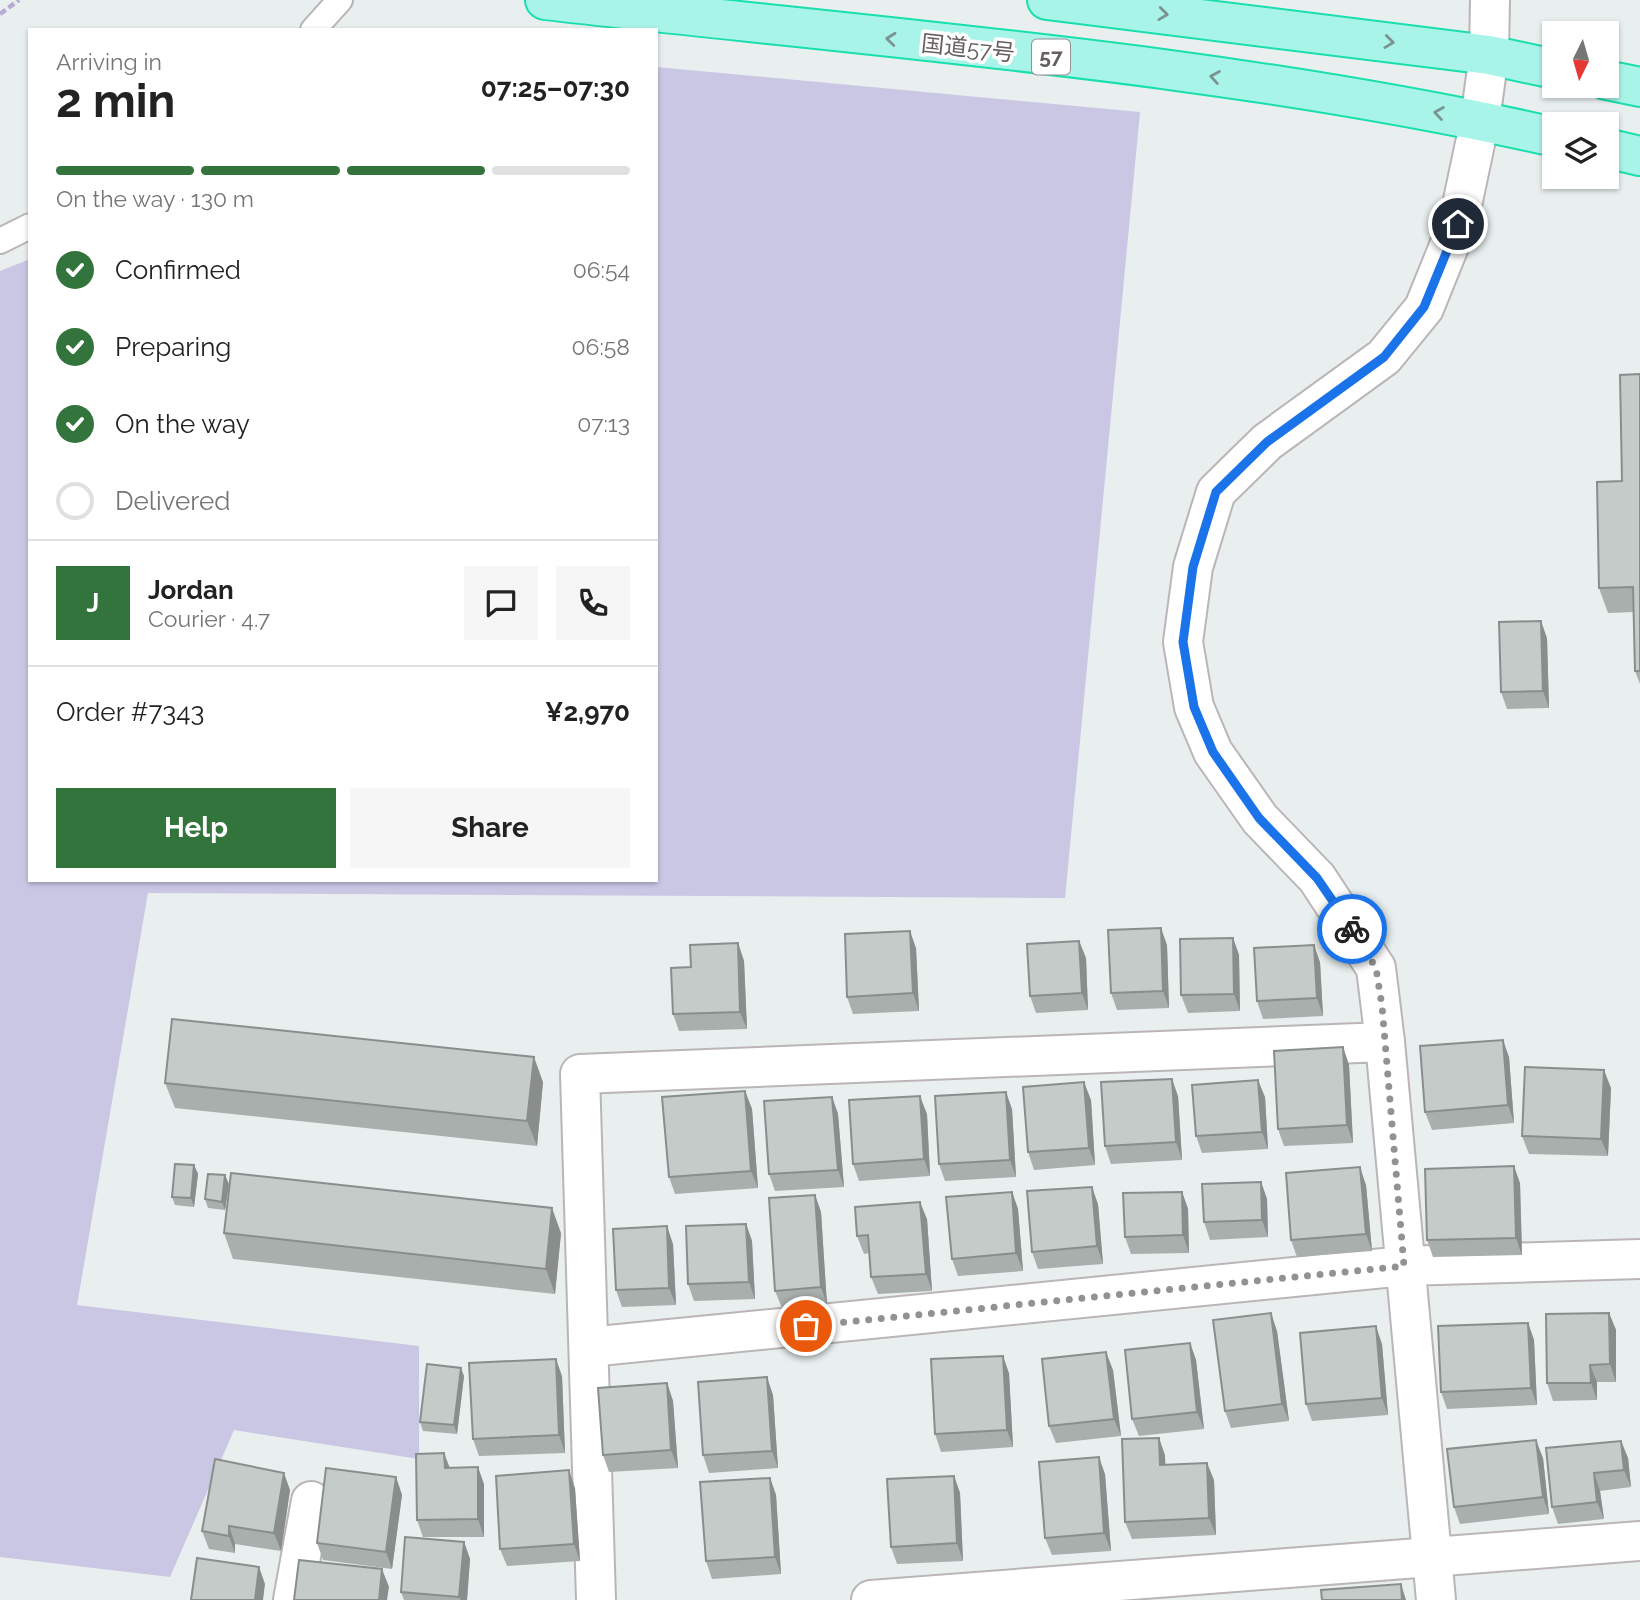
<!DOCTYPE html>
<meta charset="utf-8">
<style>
:root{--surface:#fff;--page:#f6f6f6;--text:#222;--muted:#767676;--line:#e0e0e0;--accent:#32743b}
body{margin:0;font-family:Raleway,"Noto Sans JP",sans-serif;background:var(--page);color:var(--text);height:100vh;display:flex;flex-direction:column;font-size:26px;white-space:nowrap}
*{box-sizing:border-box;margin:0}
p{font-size:23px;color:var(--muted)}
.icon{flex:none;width:38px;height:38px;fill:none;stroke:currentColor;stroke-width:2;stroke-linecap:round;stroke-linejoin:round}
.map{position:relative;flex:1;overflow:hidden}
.side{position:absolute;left:28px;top:28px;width:630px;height:854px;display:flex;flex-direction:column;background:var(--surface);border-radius:0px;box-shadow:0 2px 5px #0004}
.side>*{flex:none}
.needle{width:46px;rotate:185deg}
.buttons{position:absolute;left:1542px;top:21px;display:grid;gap:14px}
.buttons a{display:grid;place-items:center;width:77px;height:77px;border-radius:0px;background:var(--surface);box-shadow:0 2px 5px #0004;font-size:35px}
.pin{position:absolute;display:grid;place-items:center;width:60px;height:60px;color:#fff;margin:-30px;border:4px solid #fff;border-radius:50%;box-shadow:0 2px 7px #0007}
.courier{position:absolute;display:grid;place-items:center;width:70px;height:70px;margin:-35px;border:5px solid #1a73e8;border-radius:50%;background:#fff;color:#222;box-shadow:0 2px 9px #0007}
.overview em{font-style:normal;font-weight:700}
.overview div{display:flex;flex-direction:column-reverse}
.overview{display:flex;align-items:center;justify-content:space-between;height:119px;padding:0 28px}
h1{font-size:46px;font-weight:700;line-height:52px}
.bar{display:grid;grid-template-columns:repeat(4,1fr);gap:10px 7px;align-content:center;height:84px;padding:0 28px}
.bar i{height:9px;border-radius:5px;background:var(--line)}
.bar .current{background:var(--accent)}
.bar p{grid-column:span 4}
.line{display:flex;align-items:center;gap:18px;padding:0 28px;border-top:2px solid var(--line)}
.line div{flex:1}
.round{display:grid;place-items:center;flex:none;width:74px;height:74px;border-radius:0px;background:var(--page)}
ol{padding:0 28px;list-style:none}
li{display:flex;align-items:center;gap:21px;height:77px}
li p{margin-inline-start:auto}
li .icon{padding:7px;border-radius:50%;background:var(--accent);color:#fff;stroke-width:4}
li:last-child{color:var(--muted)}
li i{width:38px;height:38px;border:4px solid var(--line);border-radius:50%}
.button{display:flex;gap:14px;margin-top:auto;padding:14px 28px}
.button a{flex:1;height:80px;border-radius:0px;background:var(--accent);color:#fff;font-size:28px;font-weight:700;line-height:80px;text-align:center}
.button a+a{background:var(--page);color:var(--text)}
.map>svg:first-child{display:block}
</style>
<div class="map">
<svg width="1640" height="1600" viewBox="0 0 1640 1600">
<rect width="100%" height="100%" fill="#e8efee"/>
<!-- green -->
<path fill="#c9c7e4" d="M656 67 1140 112 1065 898 148 893 77 1305 419 1346V1459L234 1430 170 1577 0 1557V271L30 259V880H656Z"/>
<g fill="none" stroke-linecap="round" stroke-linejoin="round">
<!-- service casing -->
<g stroke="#bbb5b7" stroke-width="28">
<path id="service" d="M313 30 340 0
M0 241 30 226"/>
</g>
<!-- minor casing -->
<g stroke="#bbb5b7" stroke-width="42">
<path id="minor" d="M1489 55 1490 0
M589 1347 1404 1266 1640 1259
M293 1600 311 1501
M596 1600 580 1074 1385 1042 1436 1600
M871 1600 1640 1541"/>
</g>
<!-- tertiary casing -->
<g stroke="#bbb5b7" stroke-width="42">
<path id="tertiary" d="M1385 1042 1376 968 1317 878 1260 819 1213 752 1194 707 1183 642 1193 567 1216 492 1267 442 1384 357 1424 308 1458 224 1480 120 1489 55"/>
</g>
<!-- trunk casing -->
<g stroke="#19dfad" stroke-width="42">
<path id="trunk" d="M545 0C879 38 1226 63 1554 137
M1047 0 1489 55 1554 69
M1606 80 1640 87
M1606 148 1640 156"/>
</g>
<!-- path -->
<path stroke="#b7aad3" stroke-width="4.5" stroke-dasharray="7 3.5" stroke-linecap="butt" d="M0 14 19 0"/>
<!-- service -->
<use href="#service" stroke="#fff" stroke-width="24"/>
<!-- minor -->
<use href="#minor" stroke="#fff" stroke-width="38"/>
<!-- tertiary -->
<use href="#tertiary" stroke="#fff" stroke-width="38"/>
<!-- trunk -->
<use href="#trunk" stroke="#a9f4e8" stroke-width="38"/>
</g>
<!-- wall -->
<path fill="#a9afad" d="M1640 374V684L1635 671 1634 612 1608 613 1599 588 1622 481Z
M1547 638 1549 708 1507 709 1501 692Z
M1233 938 1239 955 1240 1011 1188 1013 1181 995Z
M1079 941 1086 958 1088 1010 1036 1013 1030 996Z
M738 943 744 961 747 1029 679 1031 673 1014Z
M1167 945 1169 1008 1117 1010 1111 993Z
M916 948 919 1011 853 1014 847 997Z
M1320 962 1323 1016 1263 1019 1257 1001Z
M1343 1047 1349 1065 1353 1143 1284 1146 1278 1129Z
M1509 1057 1514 1123 1432 1130 1425 1112Z
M543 1082 537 1146 175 1108 165 1083Z
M1611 1088 1608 1156 1529 1154 1522 1136Z
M745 1091 752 1109 758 1188 675 1194 669 1177Z
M1178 1096 1182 1160 1111 1164 1105 1146Z
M832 1097 838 1114 844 1187 775 1191 769 1174Z
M1265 1097 1268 1149 1202 1153 1196 1136Z
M1091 1100 1095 1165 1034 1170 1028 1152Z
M1012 1109 1016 1177 945 1181 939 1164Z
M927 1114 930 1176 859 1181 853 1164Z
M194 1165 198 1174 194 1207 175 1205 172 1197Z
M1261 1182 1267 1199 1268 1237 1210 1240 1204 1222Z
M1520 1183 1522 1255 1433 1257 1427 1240Z
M229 1184 225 1210 208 1208 205 1199Z
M1366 1185 1372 1251 1297 1257 1291 1240Z
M1012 1192 1018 1209 1023 1271 958 1276 952 1259Z
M1182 1192 1188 1209 1189 1253 1131 1254 1125 1237Z
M815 1195 821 1212 827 1305 782 1308 775 1291Z
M1098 1204 1103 1264 1038 1269 1032 1252Z
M927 1219 932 1291 878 1294 871 1277 870 1253 864 1254 857 1236Z
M746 1224 752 1241 755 1299 694 1301 688 1284Z
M224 1233H561L555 1294 233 1259Z
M673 1244 676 1305 622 1307 616 1290Z
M1609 1313 1616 1330V1382H1597V1400L1553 1401 1547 1383Z
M1528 1323 1534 1340 1537 1405 1447 1409 1441 1392Z
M1277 1331 1289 1421 1231 1428 1225 1411Z
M1190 1343 1196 1360 1204 1429 1139 1436 1132 1419Z
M1382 1344 1388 1415 1312 1421 1306 1404Z
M1113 1370 1121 1436 1056 1443 1049 1426Z
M1009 1373 1013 1447 941 1452 935 1434Z
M464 1376 457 1434 423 1431 420 1422Z
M562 1376 565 1453 479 1456 473 1439Z
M667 1383 673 1401 678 1468 609 1472 603 1455Z
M773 1395 778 1468 709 1473 703 1455Z
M1621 1441 1628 1458 1631 1487 1600 1491 1604 1519 1558 1524 1552 1507Z
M1165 1455V1465L1214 1480 1216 1535 1132 1539 1125 1522Z
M1543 1458 1549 1514 1460 1524 1454 1507Z
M1105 1474 1111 1551 1052 1555 1045 1538Z
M954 1476 960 1493 963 1561 897 1564 891 1547Z
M396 1477 402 1495 392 1569 323 1560 317 1543Z
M770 1478 776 1495 781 1574 712 1579 706 1561Z
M484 1484V1537H423L417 1520Z
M575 1488 580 1561 507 1566 500 1549Z
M290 1490 281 1551 235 1544V1553L209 1549 202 1531Z
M464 1542 470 1559 467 1600H404L401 1592Z"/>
<!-- shaded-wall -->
<path fill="#898e8d" d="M1541 621 1547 638 1549 708 1543 691Z
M1161 928 1167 945 1169 1008 1163 991Z
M910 931 916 948 919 1011 913 993Z
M1233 938 1239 955 1240 1011 1234 994Z
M1079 941 1086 958 1088 1010 1082 993Z
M738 943 744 961 747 1029 740 1012Z
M1314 945 1320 962 1323 1016 1317 998Z
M1503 1040 1509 1057 1514 1123 1508 1105Z
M1343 1047 1349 1065 1353 1143 1347 1125Z
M534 1057 543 1082 537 1146 527 1121Z
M1604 1070 1611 1088 1608 1156 1601 1139Z
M1172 1079 1178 1096 1182 1160 1176 1142Z
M1258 1080 1265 1097 1268 1149 1262 1132Z
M1084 1082 1091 1100 1095 1165 1089 1148Z
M745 1091 752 1109 758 1188 751 1171Z
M1006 1092 1012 1109 1016 1177 1010 1160Z
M920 1096 927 1114 930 1176 924 1159Z
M832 1097 838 1114 844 1187 838 1170Z
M194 1165 198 1174 194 1207 191 1198Z
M1514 1166 1520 1183 1522 1255 1516 1238Z
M1360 1167 1366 1185 1372 1251 1366 1234Z
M225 1175 229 1184 225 1210 222 1202Z
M1261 1182 1267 1199 1268 1237 1262 1220Z
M1092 1187 1098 1204 1103 1264 1097 1246Z
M1012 1192 1018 1209 1023 1271 1016 1253Z
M1182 1192 1188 1209 1189 1253 1183 1235Z
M815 1195 821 1212 827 1305 821 1287Z
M920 1202 927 1219 932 1291 926 1274Z
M552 1208 561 1233 555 1294 546 1269Z
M746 1224 752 1241 755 1299 749 1282Z
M667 1226 673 1244 676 1305 669 1288Z
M1271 1313 1277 1331 1289 1421 1282 1404Z
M1609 1313 1616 1330V1382L1610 1364Z
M1528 1323 1534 1340 1537 1405 1531 1388Z
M1376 1326 1382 1344 1388 1415 1382 1398Z
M1190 1343 1196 1360 1204 1429 1197 1412Z
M1106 1352 1113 1370 1121 1436 1114 1419Z
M1003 1356 1009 1373 1013 1447 1007 1430Z
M556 1359 562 1376 565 1453 559 1435Z
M1590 1365 1597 1382V1400L1591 1383Z
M461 1368 464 1376 457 1434 454 1425Z
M767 1377 773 1395 778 1468 772 1451Z
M667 1383 673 1401 678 1468 671 1450Z
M1159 1438 1165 1455 1166 1482 1160 1465Z
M1536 1440 1543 1458 1549 1514 1543 1497Z
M1621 1441 1628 1458 1631 1487 1624 1470Z
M444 1453 451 1471 445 1468Z
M1099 1457 1105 1474 1111 1551 1104 1533Z
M1207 1463 1214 1480 1216 1535 1209 1518Z
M478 1467 484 1484V1537L478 1519Z
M569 1470 575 1488 580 1561 574 1544Z
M284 1473 290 1490 281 1551 274 1533Z
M1594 1473 1600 1491 1604 1519 1597 1502Z
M954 1476 960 1493 963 1561 957 1543Z
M396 1477 402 1495 392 1569 386 1552Z
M770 1478 776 1495 781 1574 775 1557Z
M229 1526 235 1544V1553L229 1536Z
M464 1542 470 1559 467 1600H461L459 1597Z
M259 1567 265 1584 263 1600H255Z
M382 1569 389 1587 387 1600H379Z
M1401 1584 1406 1600H1402Z"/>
<!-- building -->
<path fill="#c4cbc9" stroke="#898e8d" stroke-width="2" d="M1640 374V671H1635L1633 587 1599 588 1597 482 1622 481 1620 375Z
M1541 621 1543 691 1501 692 1499 622Z
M1161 928 1163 991 1111 993 1108 930Z
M910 931 913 993 847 997 845 934Z
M1233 938 1234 994 1181 995 1180 939Z
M1079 941 1082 993 1030 996 1027 944Z
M738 943 740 1012 673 1014 671 968 691 967 690 945Z
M1314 945 1317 998 1257 1001 1254 948Z
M172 1019 534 1057 527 1121 165 1083Z
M1503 1040 1508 1105 1425 1112 1420 1046Z
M1343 1047 1347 1125 1278 1129 1274 1051Z
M1525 1067 1604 1070 1601 1139 1522 1136Z
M1172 1079 1176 1142 1105 1146 1101 1082Z
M1258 1080 1262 1132 1196 1136 1192 1085Z
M1084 1082 1089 1148 1028 1152 1023 1087Z
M745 1091 751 1171 669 1177 662 1097Z
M1006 1092 1010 1160 939 1164 935 1096Z
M920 1096 924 1159 853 1164 849 1100Z
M832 1097 838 1170 769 1174 764 1101Z
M175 1164 194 1165 191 1198 172 1197Z
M1514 1166 1516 1238 1427 1240 1425 1169Z
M1360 1167 1366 1234 1291 1240 1286 1173Z
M231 1173 552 1208 546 1269 224 1233Z
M208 1174 225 1175 222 1202 205 1199Z
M1261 1182 1262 1220 1204 1222 1202 1184Z
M1092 1187 1097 1246 1032 1252 1027 1191Z
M1012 1192 1016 1253 952 1259 946 1197Z
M1182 1192 1183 1235 1125 1237 1123 1193Z
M815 1195 821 1287 775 1291 769 1198Z
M920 1202 926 1274 871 1277 868 1235 857 1236 855 1207Z
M746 1224 749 1282 688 1284 686 1226Z
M667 1226 669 1288 616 1290 613 1229Z
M1271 1313 1282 1404 1225 1411 1213 1320Z
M1609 1313 1610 1364 1590 1365 1591 1383H1547L1546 1314Z
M1528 1323 1531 1388 1441 1392 1438 1326Z
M1376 1326 1382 1398 1306 1404 1300 1333Z
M1190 1343 1197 1412 1132 1419 1125 1350Z
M1106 1352 1114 1419 1049 1426 1042 1359Z
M1003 1356 1007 1430 935 1434 931 1359Z
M556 1359 559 1435 473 1439 469 1363Z
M427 1364 461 1368 454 1425 420 1422Z
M767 1377 772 1451 703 1455 698 1382Z
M667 1383 671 1450 603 1455 598 1388Z
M1159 1438 1160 1465 1207 1463 1209 1518 1125 1522 1122 1439Z
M1536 1440 1543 1497 1454 1507 1447 1449Z
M1621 1441 1624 1470 1594 1473 1597 1502 1552 1507 1546 1448Z
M444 1453 445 1468 478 1467V1519L417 1520 416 1454Z
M1099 1457 1104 1533 1045 1538 1039 1462Z
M215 1459 284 1473 274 1533 229 1526V1536L202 1531Z
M326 1468 396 1477 386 1552 317 1543Z
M569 1470 574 1544 500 1549 496 1476Z
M954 1476 957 1543 891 1547 887 1479Z
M770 1478 775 1557 706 1561 700 1482Z
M405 1537 464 1542 459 1597 401 1592Z
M197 1558 259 1567 255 1600H191Z
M299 1560 382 1569 379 1600H294Z
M1401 1584 1402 1600H1322L1321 1590Z"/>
<!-- one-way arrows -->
<defs><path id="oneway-chevron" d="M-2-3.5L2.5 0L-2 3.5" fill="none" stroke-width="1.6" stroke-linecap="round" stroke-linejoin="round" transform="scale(1.75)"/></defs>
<g stroke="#7d9391">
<use href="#oneway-chevron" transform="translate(1163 14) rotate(7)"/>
<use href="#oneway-chevron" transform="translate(891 39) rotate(-174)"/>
<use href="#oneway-chevron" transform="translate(1389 42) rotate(7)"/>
<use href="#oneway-chevron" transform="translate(1215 77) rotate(-171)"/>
<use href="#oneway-chevron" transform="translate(1439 113) rotate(-171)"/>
</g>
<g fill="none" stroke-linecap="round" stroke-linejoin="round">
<!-- done -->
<path stroke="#949193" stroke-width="7" stroke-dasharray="0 12.6" d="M806 1326 1404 1266 1382 1006 1376 968 1352 929"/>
<!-- route -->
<path stroke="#1a73e8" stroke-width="9" d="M1352 929 1317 878 1259 818 1213 752 1194 707 1183 642 1193 567 1216 492 1267 442 1384 357 1424 307 1458 224"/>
</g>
<g text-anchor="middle" stroke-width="7" stroke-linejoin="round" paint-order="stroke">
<!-- shield labels -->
<rect fill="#fff" stroke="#948f91" stroke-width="2" x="1032" y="39.5" width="38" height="35" rx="5"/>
<g font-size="21" font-weight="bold" fill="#665f62">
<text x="1051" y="64">57</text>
</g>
<!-- street labels -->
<g font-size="23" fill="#665f62" stroke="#fff">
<text transform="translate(968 48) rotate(6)" y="8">国道57号</text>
</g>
</g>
</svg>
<div class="buttons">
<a><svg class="needle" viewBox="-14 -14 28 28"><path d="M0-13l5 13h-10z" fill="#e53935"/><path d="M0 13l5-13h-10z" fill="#767676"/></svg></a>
<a><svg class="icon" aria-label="layers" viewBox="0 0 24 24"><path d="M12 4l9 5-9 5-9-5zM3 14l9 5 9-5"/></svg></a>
</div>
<div class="pin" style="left:806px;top:1326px;background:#ea580c"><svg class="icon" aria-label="bag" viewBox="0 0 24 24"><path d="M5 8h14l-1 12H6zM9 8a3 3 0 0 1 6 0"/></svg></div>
<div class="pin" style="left:1458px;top:224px;background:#1f2937"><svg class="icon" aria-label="home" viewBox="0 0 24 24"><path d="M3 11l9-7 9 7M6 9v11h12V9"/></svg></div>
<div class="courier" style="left:1352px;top:929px"><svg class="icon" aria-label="bike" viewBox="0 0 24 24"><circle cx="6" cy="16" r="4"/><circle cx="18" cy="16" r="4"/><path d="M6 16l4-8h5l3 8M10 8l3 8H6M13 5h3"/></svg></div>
<section class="side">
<div class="overview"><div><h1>2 min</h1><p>Arriving in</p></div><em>07:25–07:30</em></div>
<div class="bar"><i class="current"></i><i class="current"></i><i class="current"></i><i></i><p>On the way · 130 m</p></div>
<ol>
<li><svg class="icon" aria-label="check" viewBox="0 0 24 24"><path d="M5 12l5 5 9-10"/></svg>Confirmed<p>06:54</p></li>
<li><svg class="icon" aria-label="check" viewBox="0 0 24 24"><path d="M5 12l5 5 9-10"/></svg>Preparing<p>06:58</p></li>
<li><svg class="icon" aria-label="check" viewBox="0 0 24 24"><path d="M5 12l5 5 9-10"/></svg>On the way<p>07:13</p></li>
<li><i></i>Delivered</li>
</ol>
<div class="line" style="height:126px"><b class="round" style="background:var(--accent);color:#fff">J</b><div><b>Jordan</b><p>Courier · 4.7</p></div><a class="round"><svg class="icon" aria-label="chat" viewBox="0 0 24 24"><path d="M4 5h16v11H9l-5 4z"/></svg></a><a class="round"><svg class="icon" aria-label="phone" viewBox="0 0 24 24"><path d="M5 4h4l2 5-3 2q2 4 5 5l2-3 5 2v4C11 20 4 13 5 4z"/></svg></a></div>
<div class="line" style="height:91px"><div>Order #7343</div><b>¥2,970</b></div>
<div class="button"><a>Help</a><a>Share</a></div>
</section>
</div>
